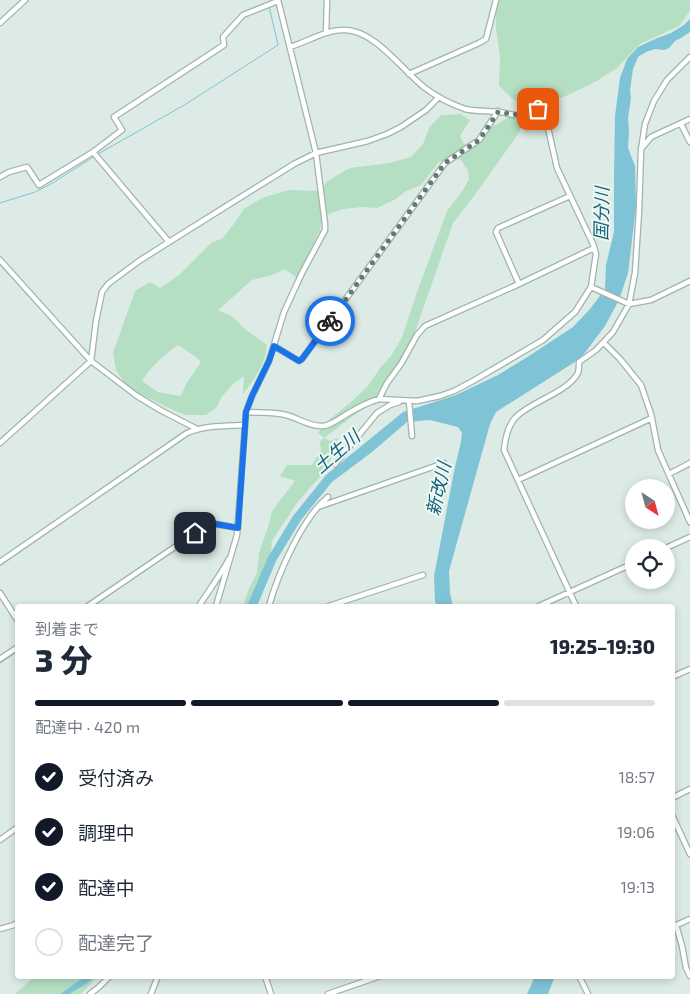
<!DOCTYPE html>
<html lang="ja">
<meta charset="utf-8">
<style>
:root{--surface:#fff;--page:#f2f2f3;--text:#1f2937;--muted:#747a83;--line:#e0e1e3;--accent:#111827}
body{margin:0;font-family:"Exo 2","Noto Sans JP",sans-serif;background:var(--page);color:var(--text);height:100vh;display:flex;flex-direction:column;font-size:19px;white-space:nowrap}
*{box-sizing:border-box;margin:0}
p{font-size:16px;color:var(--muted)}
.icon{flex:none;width:28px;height:28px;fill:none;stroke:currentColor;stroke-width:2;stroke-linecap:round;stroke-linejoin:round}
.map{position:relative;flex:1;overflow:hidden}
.drawer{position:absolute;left:15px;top:604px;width:660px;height:375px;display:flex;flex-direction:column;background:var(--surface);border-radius:5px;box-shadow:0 2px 8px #0003}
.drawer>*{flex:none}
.needle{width:32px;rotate:144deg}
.buttons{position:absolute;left:625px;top:479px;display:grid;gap:10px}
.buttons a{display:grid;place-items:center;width:50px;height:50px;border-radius:50%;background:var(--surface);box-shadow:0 2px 8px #0003;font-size:25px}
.pin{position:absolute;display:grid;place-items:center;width:42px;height:42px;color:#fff;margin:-21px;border-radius:10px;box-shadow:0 2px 8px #0006}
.courier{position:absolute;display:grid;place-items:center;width:50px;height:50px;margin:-25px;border:4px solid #1a73e8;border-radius:50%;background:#fff;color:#222;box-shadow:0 1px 6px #0007}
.head em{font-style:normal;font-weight:800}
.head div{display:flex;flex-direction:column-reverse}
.head{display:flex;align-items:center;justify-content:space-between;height:85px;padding:0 20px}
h1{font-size:32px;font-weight:800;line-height:38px}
.bar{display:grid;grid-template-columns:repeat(4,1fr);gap:8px 5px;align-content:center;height:60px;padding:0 20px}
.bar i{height:6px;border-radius:4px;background:var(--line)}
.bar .active{background:var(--accent)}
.bar p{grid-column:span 4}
ol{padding:0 20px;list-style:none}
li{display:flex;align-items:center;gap:15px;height:55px}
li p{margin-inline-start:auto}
li .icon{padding:5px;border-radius:50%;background:var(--accent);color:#fff;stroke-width:4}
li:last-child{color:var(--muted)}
li i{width:28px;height:28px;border:2px solid var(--line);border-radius:50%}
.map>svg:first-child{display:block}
</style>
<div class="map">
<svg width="690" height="994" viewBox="0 0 690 994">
<rect width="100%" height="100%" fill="#ddebe6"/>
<!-- green -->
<path fill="#b4dfc2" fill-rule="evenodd" d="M497 0H690V11L679 26 640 44 617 68 595 82 566 96 541 103 514 100 499 86 500 57 496 28V3Z
M528 113 526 120 516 137 474 196 453 223 415 332 402 358 373 401 324 438 330 441 338 438 336 446 330 461 322 474 297 503 272 541 270 564 252 606H243L248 591 257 573 259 553 269 524 272 511 295 481 280 476 287 465H312L321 450 320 442 324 438 318 433 324 424 350 403 368 386 380 368 391 356 402 337 416 295 447 211 463 190 469 179 468 171 461 160 453 158 439 162 421 185 406 191 396 199 377 208 362 207 343 209 322 216 320 230 297 278 285 269 272 275 252 280 218 310 233 317 245 329 267 345C265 365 255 378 243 394L244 376 233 384 222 396 217 407 206 415H186L175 411 128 388 116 370 113 353 135 291 150 282 160 288 178 276 211 243 223 238 233 225 244 209 262 198 289 190 319 191 329 180 350 168 390 163 411 157 423 144 429 128 441 115 461 114 470 120 460 136 464 144 476 142 490 128 511 116ZM178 345 196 357 201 362 186 384 181 396 158 392 142 381C151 366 164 355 178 345Z
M35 976H98L82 993 79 994H15Z"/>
<!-- water -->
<path fill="#7fc3d6" d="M690 19V32L681 38 675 41 669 48 664 50 655 49 646 52 638 57 633 69 630 90 631 98 628 118 629 131 628 148 635 166 636 207 628 273 619 300 605 326 581 358 496 412 490 424 449 571 450 593 453 606H437L435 601 434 576 455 467 461 442 462 433 458 427 430 420 407 422 372 452 332 482 301 520 276 561 257 606H247L268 557 293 516 326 475 403 412 456 395 498 375 529 356 573 327 590 309 605 289 606 265 614 232V177L615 116 620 78 627 59 638 47 655 39 671 33 684 25Z
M86 976H95L86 984 69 994H60Z
M535 976H555L548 994H527Z"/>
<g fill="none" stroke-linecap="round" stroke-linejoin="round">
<!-- stream -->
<path stroke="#7fc3d6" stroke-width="1" d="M98 154 186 104 278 45 269 6
M0 203 35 192 51 184 95 156
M170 547 209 521
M0 663 18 651"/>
<!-- street casing -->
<g stroke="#a0b3ad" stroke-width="7">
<path id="street" d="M0 23 25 0
M326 33 327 0
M409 74 479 43 486 39 496 0
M681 124 690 142
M641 149 651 137 690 119
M93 152 169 242
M0 177 9 172 27 167 39 185 93 152 122 130 114 117 224 45 223 37 243 15 278 1
M0 260 91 361 137 396 162 411 197 429
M519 284 496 232 498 228 570 196
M591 287 629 304 651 300 690 281
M604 343 620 359 641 385 651 414 658 450 690 522
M274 346 299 361 302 359 445 163 479 140 498 111
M379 399 387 383 401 364 417 335 425 326 519 284 594 248
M409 401 412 436
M247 412C260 413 273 412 286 415 298 418 310 427 323 426 332 425 340 418 347 414 357 408 368 402 379 399L417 401 440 396 454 391 473 381 543 340 575 312 591 287 596 254 593 244 557 168 546 119C544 115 543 111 540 110 532 107 525 114 518 115 512 116 505 112 499 112 488 110 477 112 465 109 451 104 437 97 425 88 403 71 373 28 343 30 325 30 307 42 290 47
M0 443 91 361 96 321 102 292 108 284 139 261 169 242 294 164 316 153 368 141 387 134 401 127 426 110 439 97
M335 464 377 413 390 405 399 402
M669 474 690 463
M518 480 652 418
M318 507 444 463
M666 548 690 537
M0 562 187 433C205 425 226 426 245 425
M0 593 18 621
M88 606 210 523 238 528
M199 606C209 590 220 576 229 559
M216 606 237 535 246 412 252 396 269 361 284 312 302 273 325 230V224L316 153 278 0
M269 606C278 574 302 518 328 497
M329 606 423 575
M539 606 634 563
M576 606 504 450C505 440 508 426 515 418 531 401 567 393 578 373 579 370 579 365 579 362L596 350 613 332 629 304 635 273 639 211 641 150 645 124 654 101 667 80 690 57
M0 659 18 647
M672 677 690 669
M672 798 690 789
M672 815 690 854
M0 840 18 827
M676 925 682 946 686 968 690 976
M672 927 690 919
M0 929 14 925 18 922
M265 976 271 994
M579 976 588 994
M90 994 99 987 110 976
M151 994 158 976
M328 994 380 976"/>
</g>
<!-- street -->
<use href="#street" stroke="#fff" stroke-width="4.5"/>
</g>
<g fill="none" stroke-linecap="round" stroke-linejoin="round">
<!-- done -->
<path stroke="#617973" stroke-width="5" stroke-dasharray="0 9" d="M330 321 445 163 479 140 498 112 518 115 527 111 538 109"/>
<!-- route -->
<path stroke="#1a73e8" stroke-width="6" d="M195 533 210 523 238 528 246 412 252 396 269 361 274 346 299 361 302 359 330 321"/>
</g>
<g text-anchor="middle" stroke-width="4" stroke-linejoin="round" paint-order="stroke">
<!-- water labels -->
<g font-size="18" font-style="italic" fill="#13647c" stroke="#eef7f3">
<text transform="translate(602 214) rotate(-89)" y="6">国分川</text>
<text transform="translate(337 452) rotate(-41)" y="6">土生川</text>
<text transform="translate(439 489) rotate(-77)" y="6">新改川</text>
</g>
</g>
</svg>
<div class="buttons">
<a><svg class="needle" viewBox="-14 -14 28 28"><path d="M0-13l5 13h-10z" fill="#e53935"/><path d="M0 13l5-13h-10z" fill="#747a83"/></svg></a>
<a><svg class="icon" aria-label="locate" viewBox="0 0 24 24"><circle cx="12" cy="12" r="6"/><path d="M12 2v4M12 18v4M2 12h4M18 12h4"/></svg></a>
</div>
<div class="pin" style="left:538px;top:109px;background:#ea580c"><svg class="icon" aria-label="bag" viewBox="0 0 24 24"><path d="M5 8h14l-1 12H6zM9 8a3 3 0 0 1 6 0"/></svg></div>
<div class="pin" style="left:195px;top:533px;background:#1f2937"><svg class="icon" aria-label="home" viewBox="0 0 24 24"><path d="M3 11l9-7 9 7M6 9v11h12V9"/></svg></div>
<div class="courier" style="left:330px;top:321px"><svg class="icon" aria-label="bike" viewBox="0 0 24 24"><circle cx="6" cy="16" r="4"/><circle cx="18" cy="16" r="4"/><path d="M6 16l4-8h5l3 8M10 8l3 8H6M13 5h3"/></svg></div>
<section class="drawer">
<div class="head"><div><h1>3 分</h1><p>到着まで</p></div><em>19:25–19:30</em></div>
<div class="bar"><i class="active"></i><i class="active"></i><i class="active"></i><i></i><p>配達中 · 420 m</p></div>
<ol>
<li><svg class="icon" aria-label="check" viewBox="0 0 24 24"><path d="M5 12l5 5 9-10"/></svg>受付済み<p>18:57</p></li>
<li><svg class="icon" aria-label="check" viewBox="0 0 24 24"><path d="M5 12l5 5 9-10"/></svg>調理中<p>19:06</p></li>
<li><svg class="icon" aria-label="check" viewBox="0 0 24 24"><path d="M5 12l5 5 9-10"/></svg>配達中<p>19:13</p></li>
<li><i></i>配達完了</li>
</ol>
</section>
</div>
